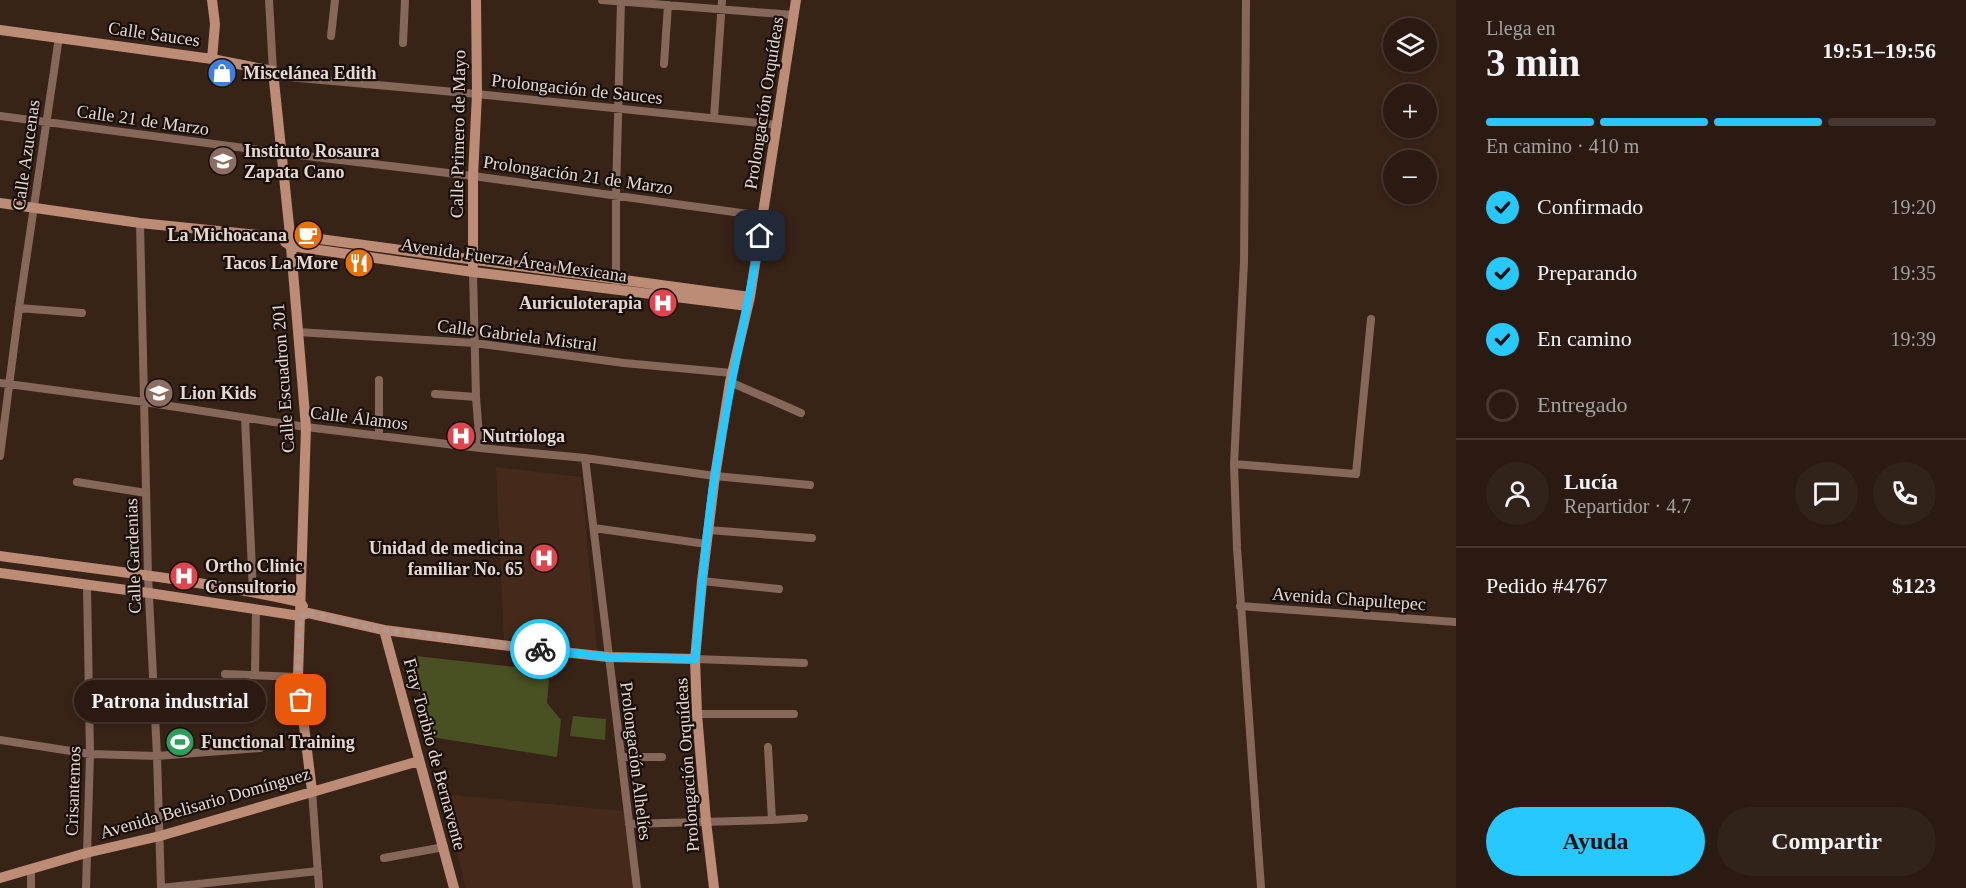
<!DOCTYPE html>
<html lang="es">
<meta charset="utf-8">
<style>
:root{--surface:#2a1a11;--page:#32231a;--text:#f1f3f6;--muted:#a5a19f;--line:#463831;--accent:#27c8fe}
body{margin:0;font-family:"Times New Roman",serif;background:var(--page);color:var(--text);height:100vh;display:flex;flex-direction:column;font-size:22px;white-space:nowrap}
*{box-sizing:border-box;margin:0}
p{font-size:20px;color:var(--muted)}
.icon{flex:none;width:33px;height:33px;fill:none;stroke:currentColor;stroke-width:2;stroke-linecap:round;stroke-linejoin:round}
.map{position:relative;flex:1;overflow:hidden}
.drawer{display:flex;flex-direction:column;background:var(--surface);width:510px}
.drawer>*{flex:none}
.fabs{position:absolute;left:1383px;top:18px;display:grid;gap:12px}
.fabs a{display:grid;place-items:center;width:54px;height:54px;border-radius:50%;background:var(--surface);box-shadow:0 3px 9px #0003,0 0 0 2px var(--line);font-size:30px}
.pin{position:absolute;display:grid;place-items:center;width:51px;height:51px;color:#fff;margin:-26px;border-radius:12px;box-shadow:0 3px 9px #0006}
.courier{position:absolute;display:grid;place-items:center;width:60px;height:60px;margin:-30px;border:4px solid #27c8fe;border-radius:50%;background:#fff;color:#222;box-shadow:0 2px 8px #0007}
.bubble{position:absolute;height:42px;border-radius:21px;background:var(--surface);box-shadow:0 3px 9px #0003,0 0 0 2px var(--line);font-size:20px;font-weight:700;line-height:42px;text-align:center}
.overview em{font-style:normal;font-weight:700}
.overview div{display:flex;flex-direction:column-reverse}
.overview{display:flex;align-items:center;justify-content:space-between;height:102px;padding:0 30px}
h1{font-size:39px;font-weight:700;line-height:45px}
.bar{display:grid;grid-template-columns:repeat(4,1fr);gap:9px 6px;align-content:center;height:72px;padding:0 30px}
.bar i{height:8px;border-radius:4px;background:var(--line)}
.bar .selected{background:var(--accent)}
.bar p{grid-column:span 4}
.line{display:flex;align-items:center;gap:15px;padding:0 30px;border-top:2px solid var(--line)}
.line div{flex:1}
.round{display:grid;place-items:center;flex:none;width:63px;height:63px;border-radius:32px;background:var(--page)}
ol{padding:0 30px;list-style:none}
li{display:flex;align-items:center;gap:18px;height:66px}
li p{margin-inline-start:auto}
li .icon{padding:6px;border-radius:50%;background:var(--accent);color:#111;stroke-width:4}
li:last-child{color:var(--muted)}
li i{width:33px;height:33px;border:3px solid var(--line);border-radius:50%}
.primary-button{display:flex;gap:12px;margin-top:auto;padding:12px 30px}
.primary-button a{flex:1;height:69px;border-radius:36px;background:var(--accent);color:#111;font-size:24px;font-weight:700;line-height:69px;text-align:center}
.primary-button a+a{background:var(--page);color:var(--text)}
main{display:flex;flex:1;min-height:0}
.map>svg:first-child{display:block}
</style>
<main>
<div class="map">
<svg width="1456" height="888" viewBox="0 0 1456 888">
<rect width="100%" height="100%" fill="#382317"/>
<!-- built -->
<path fill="#452a1b" d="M496 467 581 477 597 650 504 639Z
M442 794 624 811 634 888H466Z"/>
<!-- green -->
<path fill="#495021" d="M416 656 541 670 547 673 549 679 547 703 561 720 557 757 431 737 410 662 411 659Z
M573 716 606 719 605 740 570 736Z"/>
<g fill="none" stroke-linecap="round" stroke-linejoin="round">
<!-- street -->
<path stroke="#86685b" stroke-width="8" d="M269 0 273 71 288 77 477 94 778 125
M602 0 794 15
M1246 0 1244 262 1234 464 1237 548 1261 888
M331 36 335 0
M403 43 405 0
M664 64 668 5
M0 116 282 153 473 176 763 216
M714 118 722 0
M140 223 148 576 157 756 161 888
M473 272 476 397 480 448
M616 290V195L621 0
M19 308 82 313
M298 332 474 343 624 363 732 373
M379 380V435
M730 382 801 413
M0 383 144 402 306 427 480 448 585 458 715 476 810 485
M435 394 476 397
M245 418 253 592
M0 456 19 308 59 37
M585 458 637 888
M1234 464 1356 474 1371 319
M77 482 146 493
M594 528 706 544
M708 530 812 538
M702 581 779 589
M1240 606 1456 622
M695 659 804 663
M225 674 298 677
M255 675 256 609
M697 714H794
M0 740 90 754 157 756 260 748
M621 757H662
M312 791 319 888
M772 820 804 818
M629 824 772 820 768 747
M384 858 444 847
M31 888V869
M86 888 90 754 87 586
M161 888 318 871"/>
<!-- secondary -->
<path stroke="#bc8c77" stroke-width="10" d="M0 30 212 59 273 71 290 235 306 427 298 677 312 791
M212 59 215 24 212 0
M0 203 140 223 278 237 290 235 750 297
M285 242 291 246 473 272 748 306
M473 265V176L477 94 476 0
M0 556C100 570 201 580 300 602L303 606
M0 573 149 593 300 616 308 613 384 630 493 644 608 657 695 659
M384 630 454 888
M0 878 86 853 160 836 419 761
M714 888 706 821 697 714 695 659 702 581 715 476 730 382 750 297 796 0"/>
</g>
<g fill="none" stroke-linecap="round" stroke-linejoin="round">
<!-- done -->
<path stroke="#aa9990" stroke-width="6" stroke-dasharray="0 10.8" d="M301 700 298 677 300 616 308 613 384 630 540 649"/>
<!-- route -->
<path stroke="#27c8fe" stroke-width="8" d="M540 649 608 657 695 659C701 597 705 535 715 474 728 394 746 316 760 236"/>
</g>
<!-- icons -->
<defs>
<g id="shop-disc" transform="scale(1.5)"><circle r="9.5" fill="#3f7fe0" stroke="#180f0a"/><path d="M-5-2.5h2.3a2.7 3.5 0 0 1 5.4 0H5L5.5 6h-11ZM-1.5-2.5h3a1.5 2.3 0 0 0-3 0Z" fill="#fff"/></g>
<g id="school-disc" transform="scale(1.5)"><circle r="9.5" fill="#8d6e63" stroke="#180f0a"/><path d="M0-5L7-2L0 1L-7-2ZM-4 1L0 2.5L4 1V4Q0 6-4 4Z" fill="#fff"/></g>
<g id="cafe-disc" transform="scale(1.5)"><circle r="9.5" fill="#e8710a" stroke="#180f0a"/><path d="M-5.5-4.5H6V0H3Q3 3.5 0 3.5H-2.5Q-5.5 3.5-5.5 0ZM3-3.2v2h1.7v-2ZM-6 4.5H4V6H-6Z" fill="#fff"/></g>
<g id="restaurant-disc" transform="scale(1.5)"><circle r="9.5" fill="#e8710a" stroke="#180f0a"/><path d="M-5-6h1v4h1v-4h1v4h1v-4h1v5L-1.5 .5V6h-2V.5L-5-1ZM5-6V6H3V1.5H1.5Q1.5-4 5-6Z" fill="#fff"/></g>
<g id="hospital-disc" transform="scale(1.5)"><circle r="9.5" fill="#e0444e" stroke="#180f0a"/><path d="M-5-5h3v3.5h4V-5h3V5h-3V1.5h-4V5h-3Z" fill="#fff"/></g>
<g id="stadium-disc" transform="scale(1.5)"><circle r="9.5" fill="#2e9e5b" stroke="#180f0a"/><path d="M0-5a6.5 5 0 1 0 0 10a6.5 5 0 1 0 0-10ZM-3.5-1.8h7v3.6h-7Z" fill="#fff"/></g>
</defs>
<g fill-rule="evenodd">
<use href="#shop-disc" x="222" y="73"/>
<use href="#school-disc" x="223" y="161"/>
<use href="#cafe-disc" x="308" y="235"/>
<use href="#restaurant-disc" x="359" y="263"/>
<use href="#hospital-disc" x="663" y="303"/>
<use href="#school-disc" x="159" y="393"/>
<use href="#hospital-disc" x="461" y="436"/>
<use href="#hospital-disc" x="544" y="558"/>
<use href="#hospital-disc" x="184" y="576"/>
<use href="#stadium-disc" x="180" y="742"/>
</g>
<g text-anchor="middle" stroke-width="4.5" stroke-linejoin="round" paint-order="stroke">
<!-- street labels -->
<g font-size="18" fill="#e7d8d1" stroke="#180f0a">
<text transform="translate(154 34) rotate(8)" y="6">Calle Sauces</text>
<text transform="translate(577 89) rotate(6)" y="6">Prolongación de Sauces</text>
<text transform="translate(764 103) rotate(-81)" y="6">Prolongación Orquídeas</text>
<text transform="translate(143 120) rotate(8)" y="6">Calle 21 de Marzo</text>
<text transform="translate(458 134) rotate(-89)" y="6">Calle Primero de Mayo</text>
<text transform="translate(26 155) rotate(-82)" y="6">Calle Azucenas</text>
<text transform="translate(578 175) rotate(8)" y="6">Prolongación 21 de Marzo</text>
<text transform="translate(514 260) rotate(8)" y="6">Avenida Fuerza Área Mexicana</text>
<text transform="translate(517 335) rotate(7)" y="6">Calle Gabriela Mistral</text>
<text transform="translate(283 378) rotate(-94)" y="6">Calle Escuadron 201</text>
<text transform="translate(359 418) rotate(7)" y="6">Calle Álamos</text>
<text transform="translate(133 556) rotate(-92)" y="6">Calle Gardenias</text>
<text transform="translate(1349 599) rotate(4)" y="6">Avenida Chapultepec</text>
<text transform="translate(435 754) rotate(75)" y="6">Fray Toribio de Bernavente</text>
<text transform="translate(636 761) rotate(83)" y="6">Prolongación Alhelíes</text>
<text transform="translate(687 765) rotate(-94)" y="6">Prolongación Orquídeas</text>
<text transform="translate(73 791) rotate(-88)" y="6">Crisantemos</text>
<text transform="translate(205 803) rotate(-16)" y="6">Avenida Belisario Domínguez</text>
</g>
<!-- poi labels -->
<g font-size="18" font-weight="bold" fill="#e7d8d1" stroke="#180f0a" text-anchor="start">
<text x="243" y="79">Miscelánea Edith</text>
<text x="244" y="157">Instituto Rosaura<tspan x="244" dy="21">Zapata Cano</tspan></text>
<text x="287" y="241" text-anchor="end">La Michoacana</text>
<text x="338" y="269" text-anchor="end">Tacos La More</text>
<text x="642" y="309" text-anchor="end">Auriculoterapia</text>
<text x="180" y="399">Lion Kids</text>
<text x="482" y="442">Nutriologa</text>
<text x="523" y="554" text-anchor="end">Unidad de medicina<tspan x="523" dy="21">familiar No. 65</tspan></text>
<text x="205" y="572">Ortho Clinic<tspan x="205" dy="21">Consultorio</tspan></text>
<text x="201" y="748">Functional Training</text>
</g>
</g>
</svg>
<div class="fabs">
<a><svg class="icon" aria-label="layers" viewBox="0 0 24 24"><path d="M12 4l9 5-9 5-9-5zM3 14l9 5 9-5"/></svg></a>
<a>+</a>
<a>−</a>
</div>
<div class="pin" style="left:301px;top:700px;background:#ea580c"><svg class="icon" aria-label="bag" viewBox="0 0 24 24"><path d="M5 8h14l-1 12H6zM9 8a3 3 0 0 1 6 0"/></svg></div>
<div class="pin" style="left:760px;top:236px;background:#1f2937"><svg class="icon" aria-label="home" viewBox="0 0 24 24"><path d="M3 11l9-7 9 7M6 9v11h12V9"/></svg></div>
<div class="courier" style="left:540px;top:649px"><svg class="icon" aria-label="bike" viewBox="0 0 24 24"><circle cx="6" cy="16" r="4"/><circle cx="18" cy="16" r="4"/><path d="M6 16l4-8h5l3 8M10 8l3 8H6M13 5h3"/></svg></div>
<div class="bubble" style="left:74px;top:680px;width:192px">Patrona industrial</div>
</div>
<section class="drawer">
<div class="overview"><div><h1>3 min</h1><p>Llega en</p></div><em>19:51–19:56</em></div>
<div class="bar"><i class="selected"></i><i class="selected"></i><i class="selected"></i><i></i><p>En camino · 410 m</p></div>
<ol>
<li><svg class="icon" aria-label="check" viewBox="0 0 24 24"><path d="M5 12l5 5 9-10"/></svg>Confirmado<p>19:20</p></li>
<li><svg class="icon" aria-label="check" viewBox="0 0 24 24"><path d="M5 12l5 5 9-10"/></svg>Preparando<p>19:35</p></li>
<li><svg class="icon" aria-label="check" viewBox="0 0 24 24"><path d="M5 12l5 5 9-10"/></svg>En camino<p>19:39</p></li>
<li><i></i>Entregado</li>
</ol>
<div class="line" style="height:108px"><a class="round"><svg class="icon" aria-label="person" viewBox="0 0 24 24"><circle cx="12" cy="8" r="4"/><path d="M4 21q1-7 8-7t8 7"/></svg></a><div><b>Lucía</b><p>Repartidor · 4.7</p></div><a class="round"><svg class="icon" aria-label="chat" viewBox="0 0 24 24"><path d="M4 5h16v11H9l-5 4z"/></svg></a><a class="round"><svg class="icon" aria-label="phone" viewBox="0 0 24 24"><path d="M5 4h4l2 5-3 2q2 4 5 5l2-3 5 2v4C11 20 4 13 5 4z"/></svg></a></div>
<div class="line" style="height:78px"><div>Pedido #4767</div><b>$123</b></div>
<div class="primary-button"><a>Ayuda</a><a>Compartir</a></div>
</section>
</main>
